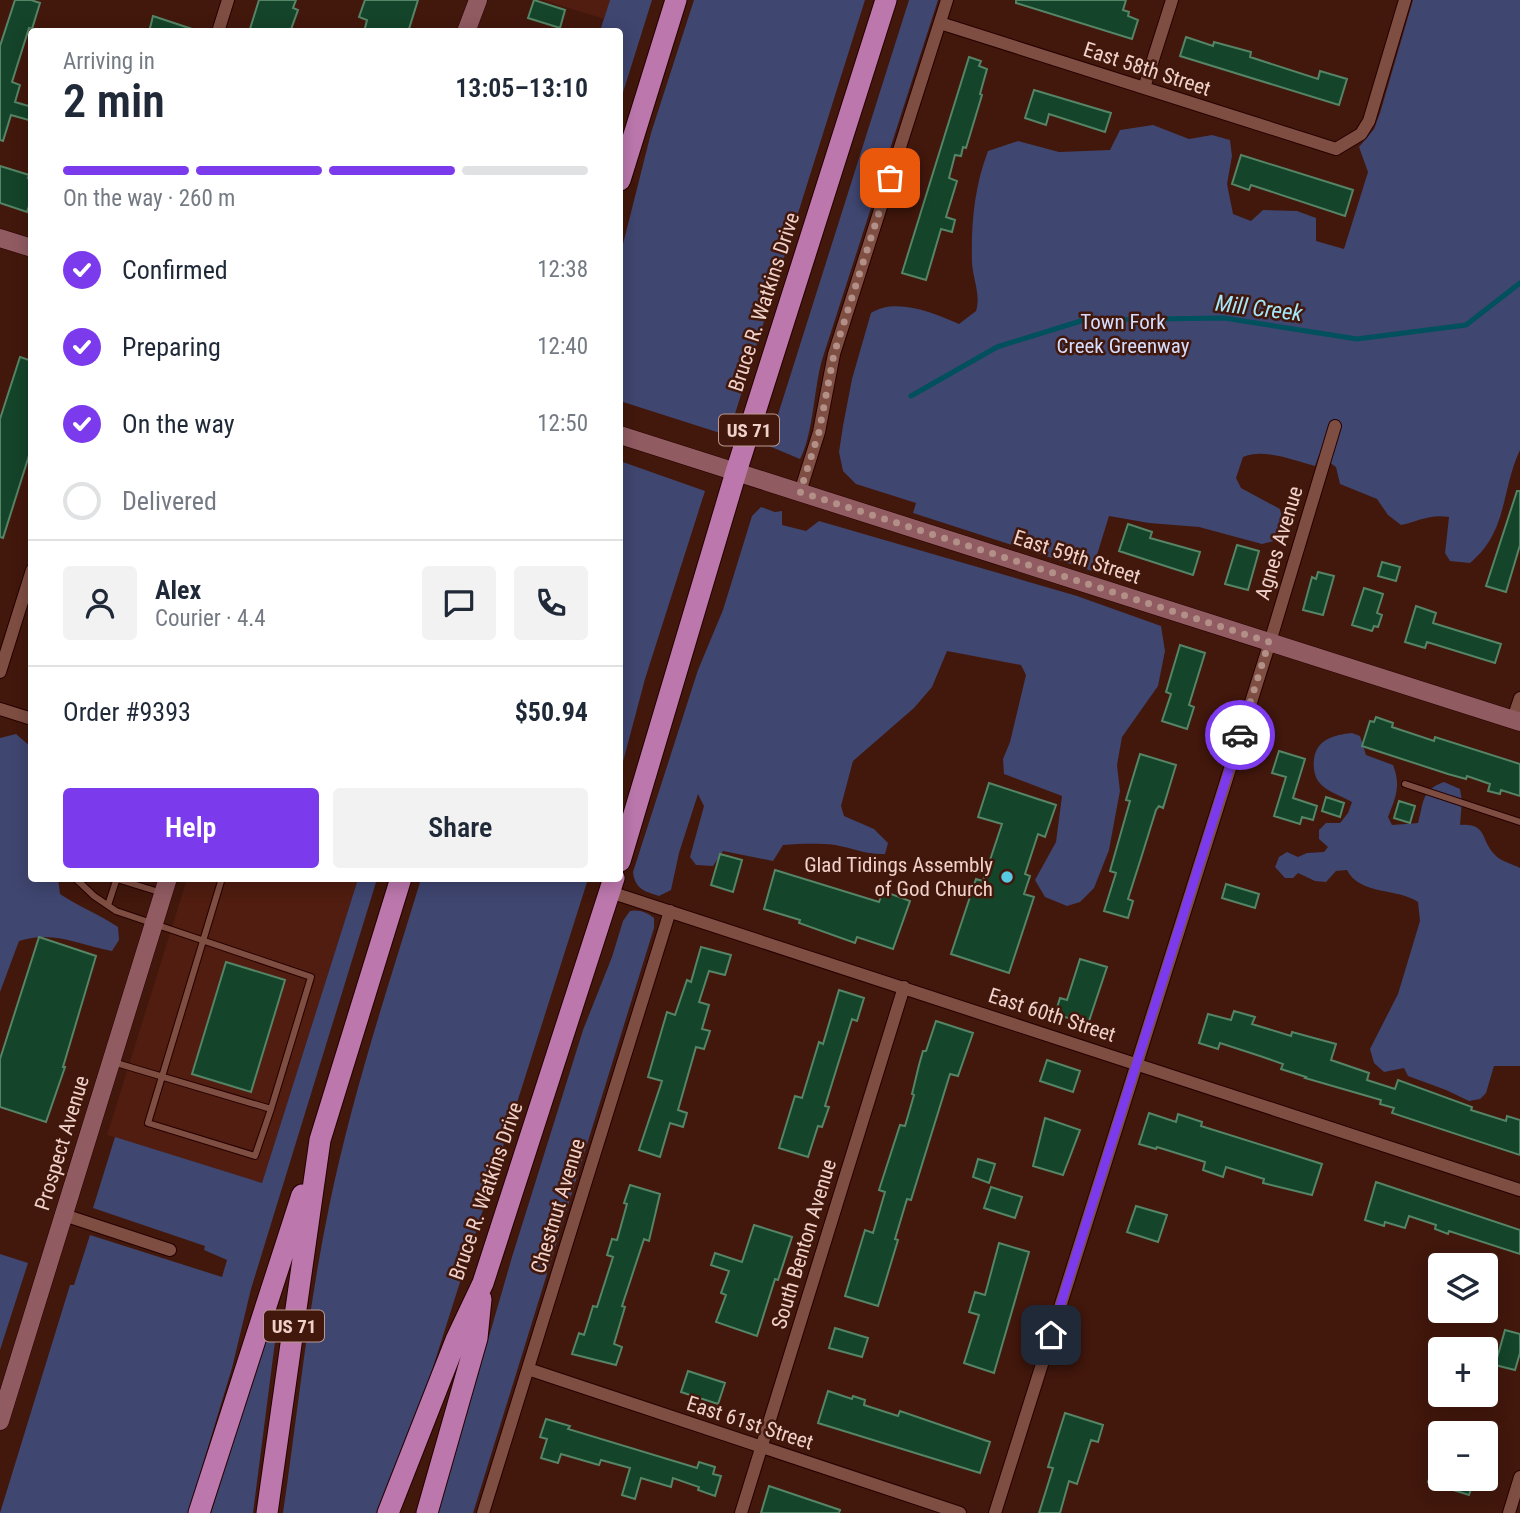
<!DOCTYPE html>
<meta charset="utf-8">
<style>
:root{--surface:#fff;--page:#f2f2f3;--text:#1f2937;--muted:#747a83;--line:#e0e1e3;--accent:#7c3aed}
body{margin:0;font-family:"Roboto Condensed",sans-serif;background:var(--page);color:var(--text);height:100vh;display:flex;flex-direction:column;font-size:26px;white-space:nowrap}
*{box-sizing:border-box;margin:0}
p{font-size:23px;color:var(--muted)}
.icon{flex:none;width:38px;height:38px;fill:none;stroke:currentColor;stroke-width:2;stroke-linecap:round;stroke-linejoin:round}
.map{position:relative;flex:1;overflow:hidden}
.side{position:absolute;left:28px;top:28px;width:595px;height:854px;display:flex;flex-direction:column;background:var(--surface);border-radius:7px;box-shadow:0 4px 18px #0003}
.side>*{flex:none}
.tools{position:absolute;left:1428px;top:1253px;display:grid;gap:14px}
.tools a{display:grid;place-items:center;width:70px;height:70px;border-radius:7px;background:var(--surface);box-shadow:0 4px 18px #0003;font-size:35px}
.pin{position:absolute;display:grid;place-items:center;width:60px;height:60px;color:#fff;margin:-30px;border-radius:14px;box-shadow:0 4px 10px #0006}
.courier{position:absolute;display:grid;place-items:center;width:70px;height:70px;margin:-35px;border:5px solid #7c3aed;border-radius:50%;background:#fff;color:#222;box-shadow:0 2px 9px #0007}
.headline em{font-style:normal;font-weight:600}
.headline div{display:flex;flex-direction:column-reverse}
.headline{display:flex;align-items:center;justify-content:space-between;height:119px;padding:0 35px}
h1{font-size:46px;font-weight:600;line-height:52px}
.bar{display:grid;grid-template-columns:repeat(4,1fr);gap:10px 7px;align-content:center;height:84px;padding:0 35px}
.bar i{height:9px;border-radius:5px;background:var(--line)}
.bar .active{background:var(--accent)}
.bar p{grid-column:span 4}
.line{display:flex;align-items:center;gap:18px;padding:0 35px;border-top:2px solid var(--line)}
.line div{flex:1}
.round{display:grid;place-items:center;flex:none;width:74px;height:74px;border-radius:7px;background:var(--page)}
ol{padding:0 35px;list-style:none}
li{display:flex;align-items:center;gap:21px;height:77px}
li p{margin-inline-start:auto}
li .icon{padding:7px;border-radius:50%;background:var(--accent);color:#fff;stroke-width:4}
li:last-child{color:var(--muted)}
li i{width:38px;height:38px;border:4px solid var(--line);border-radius:50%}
.cta{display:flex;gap:14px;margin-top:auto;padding:14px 35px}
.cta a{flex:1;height:80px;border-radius:7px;background:var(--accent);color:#fff;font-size:28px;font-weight:600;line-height:80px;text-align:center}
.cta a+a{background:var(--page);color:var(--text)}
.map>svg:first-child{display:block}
</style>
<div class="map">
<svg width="1520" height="1513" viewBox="0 0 1520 1513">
<rect width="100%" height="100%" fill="#42170c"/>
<!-- built -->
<path fill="#501d10" d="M543 0H610L604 19Z
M187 879H358L262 1183 107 1135Z"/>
<!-- green -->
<path fill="#3f4670" d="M610 0H652L620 102V32L600 31Z
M694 0H865L729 433H720L620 401V256L651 133Z
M909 0H938L822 360C814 388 813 436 800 459L769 446V443Z
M1413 0H1520V450C1501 490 1508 532 1470 563L1450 561 1445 553 1449 517C1429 514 1420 521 1401 525L1388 515 1377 499 1340 484 1336 467 1319 455 1315 466C1293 460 1264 448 1243 457L1236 478 1241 488 1280 509 1284 526 1278 540 1262 544 1199 527 1149 523 1109 516 1092 571 913 513 916 503 856 484 843 471 839 452 843 426 852 379 871 313C896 297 934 313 959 324L976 311C981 295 973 279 972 263 971 224 974 188 988 151L1018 141 1059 152 1110 150 1120 130 1153 125 1189 139 1212 135 1230 140 1232 156 1227 184 1233 214 1251 221 1263 210 1297 211 1316 218V241L1344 249 1368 172 1359 147 1374 129 1380 113Z
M620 461 705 491 645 679 620 773Z
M761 507 775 512 782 511V525L806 531 819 521 1077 596 1161 626 1165 651 1158 686 1122 737 1117 765 1120 791 1116 812 1109 850 1094 888 1080 902 1067 906 1045 897 1035 880 1056 842 1062 796 1004 774 1003 759 1010 742 1026 675 1021 665 947 651 932 687 914 708 853 761 841 806 844 816 874 829 888 843 885 854C867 855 852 848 835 845 817 843 800 844 783 845L773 861 723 851 713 866 696 865 690 857 704 806 698 794 679 853 671 890 659 896C644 891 635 889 633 872L698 670 723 610 752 516Z
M1352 733 1360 736 1366 755 1393 765C1401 785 1396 797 1388 817L1392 825 1418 823C1424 802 1421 790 1444 782L1460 789 1462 801 1460 825C1488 823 1480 840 1495 855 1500 861 1513 864 1520 868V1066H1494L1486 1093 1480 1099 1469 1101 1446 1090 1408 1076 1404 1068 1384 1072 1374 1063 1370 1049 1398 994 1420 921 1418 902C1398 888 1359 895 1347 870L1336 871 1326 882 1315 881 1298 873 1293 878H1285L1275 867 1279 857 1287 852 1298 857 1307 853 1324 852 1328 847 1319 839V830L1326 823H1340L1348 813 1352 802C1341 796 1325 791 1318 781 1314 775 1313 766 1314 759 1317 739 1334 735 1352 733Z
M16 734 31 747 32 878 58 879 60 894C79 907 99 914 118 927L119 940 112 951C77 945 55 930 19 941L0 992V738Z
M358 879H377L251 1289 232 1368 188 1513H0L70 1285H74L90 1235 222 1277 227 1260 204 1250 205 1246 93 1208 115 1137 262 1183Z
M421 879H588L421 1405 377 1513H283C298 1411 308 1308 329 1207 352 1095 388 987 421 879Z
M630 911C639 909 648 913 654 918V928L473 1513H438L512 1257 583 1030 612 957 623 921Z
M0 1254 28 1263 0 1350Z
M275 1310 279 1311 253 1513H211Z"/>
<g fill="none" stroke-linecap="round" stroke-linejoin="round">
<!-- stream -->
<path stroke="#00505e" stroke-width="5" d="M911 396 997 347 1084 320 1224 318 1357 339 1466 325 1520 283"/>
</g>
<!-- building -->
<path fill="#144429" stroke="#558466" stroke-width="2" d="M15 0H31L40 3 32 29 29 28 12 82 20 85 15 102 32 107V121L11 115 3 141 0 140V46Z
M259 0H296L293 8 298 10 290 32H249Z
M365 0H418L408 32H364L367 20 359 17Z
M534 0 565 10 560 28 528 18Z
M1016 0H1126L1123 10 1129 12 1128 16 1138 20 1132 39 1016 3Z
M153 16 192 29 191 32H149Z
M1186 37 1213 46 1214 42 1251 52 1250 57 1318 79 1320 71 1347 79 1339 105 1180 56Z
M969 57 981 61 979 66 987 69 980 94 982 95 966 148 963 147 961 156 955 155 949 178 957 181 946 217 955 220 952 232 941 229 926 280 902 273Z
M1034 90 1111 113 1105 132 1049 114 1046 125 1025 118Z
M1241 155 1353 190 1345 216 1251 185 1249 190 1232 184Z
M0 166 29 175 28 178 32 179V197L27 212 0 203Z
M20 357 32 361V446L3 538 0 537V419Z
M1517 491H1520V545L1506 592 1486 586Z
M1128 524 1152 532 1150 538 1200 552 1193 575 1119 551Z
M1237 545 1259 551 1248 590 1225 584Z
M1382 562 1400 567 1396 581 1378 576Z
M1318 572 1334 576 1323 615 1303 610 1312 577 1316 579Z
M1364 588 1383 594 1377 613 1382 615 1378 627 1374 626 1372 631 1352 625Z
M1416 606 1436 613 1433 623 1501 644 1495 663 1427 642 1425 648 1405 642Z
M1180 645 1205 653 1189 705 1194 707 1187 729 1162 721 1171 694 1166 692Z
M1376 717 1393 723 1392 727 1434 741 1435 737 1520 764V796L1501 790 1500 794 1488 791 1490 784 1467 776 1466 779 1448 774 1362 746 1370 721 1374 722Z
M1279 751 1305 759 1293 798 1317 806 1313 820 1302 817 1300 824 1274 816 1286 777 1272 773Z
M1140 754 1176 765 1163 808 1159 806 1156 810 1142 855 1128 899 1133 901 1128 918 1104 911 1116 873 1110 871 1130 801 1126 800Z
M989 783 1056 805 1045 837 1038 834 1025 874 1030 876 1024 894 1034 897 1009 973 951 954 976 879 983 881 1002 824 978 817Z
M1326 797 1344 803 1340 817 1322 811Z
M1399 801 1415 806 1410 823 1394 818Z
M720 854 742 860 733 892 711 885Z
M775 870 879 902 883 891 910 901 893 949 857 937 855 943 799 923 800 920 764 909Z
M1226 884 1259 894 1255 908 1222 898Z
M39 937 96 956 63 1067H65L46 1122 0 1107V1059Z
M701 947 731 955 725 975 709 971 699 1002 709 1005 702 1029 710 1031 704 1049 696 1047 678 1110 687 1113 683 1127 670 1123 660 1157 639 1150 662 1081 648 1077 667 1012 675 1015 687 980 691 982Z
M1080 959 1107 967 1088 1024 1055 1014 1060 998 1067 1000Z
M226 962 285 980 251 1092 192 1074Z
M839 990 864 998 857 1021 852 1019 825 1106 829 1107 822 1127 818 1126 808 1157 779 1148 795 1096 802 1098 819 1042 823 1044Z
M1234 1011 1255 1017 1252 1024 1291 1036 1292 1032 1336 1044 1331 1060 1369 1073 1367 1080 1395 1089 1398 1080 1472 1107 1471 1110 1506 1121 1507 1116 1520 1120V1155L1392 1113 1394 1108 1380 1104 1381 1100 1305 1078 1306 1077 1281 1069 1283 1064 1260 1056 1220 1043 1218 1049 1199 1043 1208 1014 1231 1020Z
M936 1021 973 1033 958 1076 950 1074 911 1200 907 1199 895 1239 898 1240 878 1306 845 1296 865 1230 873 1233 885 1192 879 1190 900 1125 905 1126 914 1095 912 1094 919 1065 923 1051H926Z
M1047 1060 1080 1071 1073 1092 1040 1081Z
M1149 1113 1176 1122 1178 1114 1202 1122 1201 1126 1322 1164 1312 1195 1263 1183 1264 1179 1226 1167 1223 1177 1203 1170 1205 1162 1157 1147 1156 1149 1139 1144Z
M1045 1118 1080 1130 1063 1175 1033 1166Z
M978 1159 995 1164 989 1183 973 1177Z
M1376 1182 1520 1230V1254L1449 1231 1448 1234 1435 1229 1436 1225 1409 1216 1405 1228 1385 1222 1384 1226 1365 1220Z
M630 1185 660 1194 649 1241 644 1239 622 1306 625 1307 614 1344 622 1347 616 1365 572 1354 579 1333 584 1335 593 1306 597 1307 613 1257 607 1255 612 1239 617 1240 627 1204 624 1203Z
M991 1187 1022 1197 1015 1218 984 1208Z
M1136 1206 1167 1215 1158 1242 1127 1232Z
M754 1225 792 1237 778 1280 775 1279 757 1336 716 1322 726 1295 721 1293 729 1271 711 1265 715 1253 742 1262Z
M999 1243 1029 1252 994 1373 964 1363 979 1315 969 1312 975 1292 985 1295Z
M835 1328 868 1338 862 1357 829 1348Z
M1505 1330 1520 1334V1353L1515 1370 1495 1365Z
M688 1371 725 1383 718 1404 681 1392Z
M828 1391 852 1399 853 1396 865 1400 864 1405 898 1416 900 1411 990 1442 980 1473 818 1423Z
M1065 1413 1103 1425 1098 1442 1091 1440 1077 1484 1069 1481 1060 1513H1039L1053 1468 1048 1467Z
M546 1419 570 1426 568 1429 697 1468 699 1462 715 1467 713 1474 721 1476 715 1496 698 1490 699 1487 673 1478 671 1487 641 1478 635 1499 622 1495 630 1468 601 1460 599 1465 561 1454 558 1463 541 1458 547 1439 540 1437Z
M1429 1479H1474L1469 1495 1428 1482Z
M769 1486 840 1510 839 1513H761Z"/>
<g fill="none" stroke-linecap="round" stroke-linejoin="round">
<!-- lane casing -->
<g stroke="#260000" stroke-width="8">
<path id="lane" d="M1405 784 1520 822
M75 878 94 896 116 911 311 977 271 1109 113 1062
M222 878 148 1123 255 1156 271 1109
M117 879 162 893
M108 905 117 878"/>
</g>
<!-- street casing -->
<g stroke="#260000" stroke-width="14">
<path id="street" d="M940 23 1336 149 1361 134 1369 121 1405 0
M218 32 228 0
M1144 88 1172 0
M800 492 819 432 834 354 947 0
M0 672 32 570
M0 709 32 719
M1513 719 1520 698
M610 892 1520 1190
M64 1215 170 1250
M528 1369 960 1513
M483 1513 670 911
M741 1513 904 987
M995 1513 1270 642 1335 426
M1509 1513 1520 1477"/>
</g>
<!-- secondary casing -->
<g stroke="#260000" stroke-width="19">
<path id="secondary" d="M466 32 478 0
M0 238 32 248
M620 435 1520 722
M0 1421 168 878"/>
</g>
<!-- highway casing -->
<g stroke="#260000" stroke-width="23">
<path id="highway" d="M620 180 676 0
M620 861 736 472 886 0
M199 1513 302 1195
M267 1513 320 1140 401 878
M388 1513 456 1340 483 1283 614 878
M427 1513 477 1338 481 1299"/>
</g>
<!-- lane -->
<use href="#lane" stroke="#7f4e42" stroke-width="6"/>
<!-- street -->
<use href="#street" stroke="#7f4e42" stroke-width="12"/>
<!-- secondary -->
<use href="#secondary" stroke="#915b62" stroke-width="18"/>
<!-- highway -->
<use href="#highway" stroke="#bc78ad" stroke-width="21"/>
</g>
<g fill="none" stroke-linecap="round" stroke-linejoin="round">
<!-- done -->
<path stroke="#b29087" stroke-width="7" stroke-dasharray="0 12.6" d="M890 178 834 354 819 432 800 492 1269 642 1240 735"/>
<!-- route -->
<path stroke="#7c3aed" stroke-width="9" d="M1051 1335 1240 735"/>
</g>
<!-- markers -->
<circle fill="#57c9e3" stroke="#42170c" stroke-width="2.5" cx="1007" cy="877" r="7"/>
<g text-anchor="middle" stroke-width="5" stroke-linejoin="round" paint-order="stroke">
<!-- shield labels -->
<g fill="#42170c" stroke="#bb9990" stroke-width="2">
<rect x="719" y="414.5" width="60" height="31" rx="5"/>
<rect x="264" y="1310.5" width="60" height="31" rx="5"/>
</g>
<g font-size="19" font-weight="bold" fill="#efd1c9">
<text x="749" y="437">US 71</text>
<text x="294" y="1333">US 71</text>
</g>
<!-- street labels -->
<g font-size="21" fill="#efd1c9" stroke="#42170c">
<text transform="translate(1147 69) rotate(18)" y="7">East 58th Street</text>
<text transform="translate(764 302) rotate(-72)" y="7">Bruce R. Watkins Drive</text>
<text transform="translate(1279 543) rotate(-73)" y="7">Agnes Avenue</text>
<text transform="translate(1077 557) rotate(18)" y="7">East 59th Street</text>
<text transform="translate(1052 1015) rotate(18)" y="7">East 60th Street</text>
<text transform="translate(62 1143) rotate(-73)" y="7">Prospect Avenue</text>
<text transform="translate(486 1191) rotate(-71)" y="7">Bruce R. Watkins Drive</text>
<text transform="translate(558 1206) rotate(-73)" y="7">Chestnut Avenue</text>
<text transform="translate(804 1244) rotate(-73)" y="7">South Benton Avenue</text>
<text transform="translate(750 1423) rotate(18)" y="7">East 61st Street</text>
</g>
<!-- park labels -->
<g font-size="21" fill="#d5ddff" stroke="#42170c">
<text x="1123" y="329">Town Fork<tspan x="1123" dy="24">Creek Greenway</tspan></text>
</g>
<!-- poi labels -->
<g font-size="21" fill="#efd1c9" stroke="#42170c" text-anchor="end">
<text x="993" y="872">Glad Tidings Assembly<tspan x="993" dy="24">of God Church</tspan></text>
</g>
<!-- water labels -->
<g font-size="23" font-style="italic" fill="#a4e8f9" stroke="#42170c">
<text transform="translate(1259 308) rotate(7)" y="8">Mill Creek</text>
</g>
</g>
</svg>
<div class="tools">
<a><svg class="icon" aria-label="layers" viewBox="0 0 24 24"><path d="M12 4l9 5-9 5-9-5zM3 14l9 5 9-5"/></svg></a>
<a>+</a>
<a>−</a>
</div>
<div class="pin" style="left:890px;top:178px;background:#ea580c"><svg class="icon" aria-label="bag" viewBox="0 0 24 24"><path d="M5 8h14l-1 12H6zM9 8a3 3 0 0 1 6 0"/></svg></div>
<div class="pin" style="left:1051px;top:1335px;background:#1f2937"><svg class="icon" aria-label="home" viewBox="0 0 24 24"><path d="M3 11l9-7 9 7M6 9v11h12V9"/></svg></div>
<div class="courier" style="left:1240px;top:735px"><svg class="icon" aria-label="car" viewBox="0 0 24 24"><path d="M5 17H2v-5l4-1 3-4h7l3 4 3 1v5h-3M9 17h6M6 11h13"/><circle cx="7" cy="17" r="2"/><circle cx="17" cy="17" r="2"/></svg></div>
<section class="side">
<div class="headline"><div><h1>2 min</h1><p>Arriving in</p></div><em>13:05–13:10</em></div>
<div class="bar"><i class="active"></i><i class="active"></i><i class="active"></i><i></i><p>On the way · 260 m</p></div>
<ol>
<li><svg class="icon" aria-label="check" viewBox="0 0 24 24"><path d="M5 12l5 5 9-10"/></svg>Confirmed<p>12:38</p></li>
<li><svg class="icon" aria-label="check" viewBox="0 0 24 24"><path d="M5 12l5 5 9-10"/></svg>Preparing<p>12:40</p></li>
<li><svg class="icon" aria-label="check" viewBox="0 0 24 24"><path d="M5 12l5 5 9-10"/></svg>On the way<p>12:50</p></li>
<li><i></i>Delivered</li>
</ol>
<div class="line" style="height:126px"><a class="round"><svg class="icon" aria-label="person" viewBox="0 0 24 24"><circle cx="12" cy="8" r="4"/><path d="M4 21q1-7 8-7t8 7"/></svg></a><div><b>Alex</b><p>Courier · 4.4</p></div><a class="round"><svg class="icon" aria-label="chat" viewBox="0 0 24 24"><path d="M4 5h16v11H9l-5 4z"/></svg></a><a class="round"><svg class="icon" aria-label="phone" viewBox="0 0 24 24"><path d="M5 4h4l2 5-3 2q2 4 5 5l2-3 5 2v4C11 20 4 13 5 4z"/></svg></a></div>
<div class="line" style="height:91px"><div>Order #9393</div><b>$50.94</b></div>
<div class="cta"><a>Help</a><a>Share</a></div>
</section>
</div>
